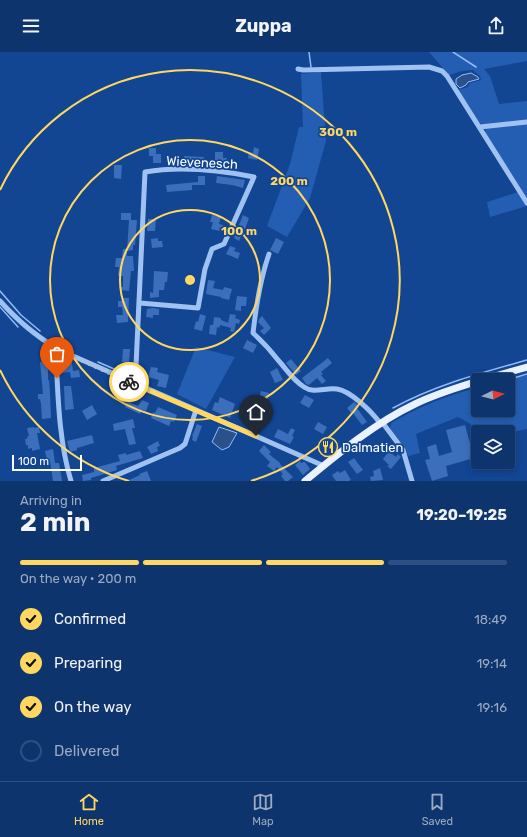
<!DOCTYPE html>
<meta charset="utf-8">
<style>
:root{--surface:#0e346e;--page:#1c3f76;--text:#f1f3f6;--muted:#9baac2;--line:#2e4f81;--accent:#ffd761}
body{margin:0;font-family:Rubik,sans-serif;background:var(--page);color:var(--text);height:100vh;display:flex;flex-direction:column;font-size:15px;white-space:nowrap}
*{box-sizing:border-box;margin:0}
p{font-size:13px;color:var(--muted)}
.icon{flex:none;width:22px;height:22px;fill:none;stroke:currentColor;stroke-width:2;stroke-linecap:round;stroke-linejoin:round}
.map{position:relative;height:429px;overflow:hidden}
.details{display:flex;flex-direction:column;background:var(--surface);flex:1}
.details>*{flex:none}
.needle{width:26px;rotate:84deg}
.tools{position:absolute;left:471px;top:321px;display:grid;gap:8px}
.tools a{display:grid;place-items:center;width:44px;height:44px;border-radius:4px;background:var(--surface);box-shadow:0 2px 6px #0003,0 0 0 1px var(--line);font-size:20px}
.scale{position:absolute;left:12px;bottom:10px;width:70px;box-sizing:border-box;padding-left:4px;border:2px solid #fff;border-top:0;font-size:11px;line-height:14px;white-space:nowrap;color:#fff;-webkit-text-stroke:3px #124592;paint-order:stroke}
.pin{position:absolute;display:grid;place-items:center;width:34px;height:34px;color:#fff;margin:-41px -17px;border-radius:50% 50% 50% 0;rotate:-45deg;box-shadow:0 0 4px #0007}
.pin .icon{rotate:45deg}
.courier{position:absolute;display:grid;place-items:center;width:40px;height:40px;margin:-20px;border:3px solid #ffd761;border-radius:50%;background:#fff;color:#222;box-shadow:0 1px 5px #0007}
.summary em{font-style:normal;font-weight:700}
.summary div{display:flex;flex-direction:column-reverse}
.summary{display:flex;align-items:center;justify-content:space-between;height:68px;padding:0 20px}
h1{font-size:26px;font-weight:700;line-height:30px}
.bar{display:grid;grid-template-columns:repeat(4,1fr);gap:6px 4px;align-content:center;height:48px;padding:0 20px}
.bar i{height:5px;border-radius:3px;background:var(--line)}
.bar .selected{background:var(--accent)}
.bar p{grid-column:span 4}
ol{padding:0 20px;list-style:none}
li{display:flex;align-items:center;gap:12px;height:44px}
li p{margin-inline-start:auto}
li .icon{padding:4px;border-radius:50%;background:var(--accent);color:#111;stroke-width:4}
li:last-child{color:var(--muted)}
li i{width:22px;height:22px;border:2px solid var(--line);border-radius:50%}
header{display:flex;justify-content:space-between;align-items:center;height:52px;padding:0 20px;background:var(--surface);font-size:18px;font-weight:700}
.tabs{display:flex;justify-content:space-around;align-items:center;height:56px;border-top:1px solid var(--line);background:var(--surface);font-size:11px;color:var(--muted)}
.tabs a{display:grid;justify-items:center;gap:2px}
.tabs .selected{color:var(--accent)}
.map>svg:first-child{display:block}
</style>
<header><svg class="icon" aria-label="menu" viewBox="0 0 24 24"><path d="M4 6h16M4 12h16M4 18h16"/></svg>Zuppa<svg class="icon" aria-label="share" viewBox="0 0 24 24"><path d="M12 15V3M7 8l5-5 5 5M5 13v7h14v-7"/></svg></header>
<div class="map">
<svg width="527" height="429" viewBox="0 0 527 429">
<rect width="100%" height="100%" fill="#124592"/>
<!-- green -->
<path fill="#245eb2" d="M429 0H527V9L484 17 490 24 499 52 527 49V146L485 81 486 76 489 72H481L478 70 458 38 468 35 470 31 481 28 480 24 473 18 462 19 449 23Z
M321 20 326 89 310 146 287 185 267 174 290 112 299 75H303L301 22Z
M518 140 527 154 490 165 487 150Z
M196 295 235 305 206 357 177 342Z
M527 323V377L508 381 478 380V387H475L471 372 458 365 416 382 420 401 408 404 405 397 390 378 391 371C419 355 446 343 478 336V358H508V328Z"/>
<!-- water -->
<path fill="#2b518a" stroke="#91bcf6" d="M471 21 478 25 479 27 468 30 466 33 460 36 456 32V27L462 23Z
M219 375 237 381 229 395 222 398 212 390Z"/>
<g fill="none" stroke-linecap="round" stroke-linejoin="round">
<!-- stream -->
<path stroke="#91bcf6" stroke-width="1.5" d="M309 0 311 15
M453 0 476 15
M0 239 21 263 40 279
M0 255 18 275
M98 310 128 323
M507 328 527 322
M393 356C435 333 481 321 527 308"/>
</g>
<!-- building -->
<path fill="#3b6fbb" d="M254 95 259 97 257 108 248 106 249 100 253 101Z
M149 96H156V102H161V111H153V104H149Z
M215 100H223V106H227L226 114 219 113V108H215Z
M184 104 204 105V114H197V111H184Z
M114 113H122L121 127 114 126Z
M198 124H205V133H192V138L167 140 166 133 198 130Z
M217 124 245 128 243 136 232 133 216 131Z
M121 161H131V168H137L135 193H133V198L127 199 129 168H121Z
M212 163 221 165 219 172 226 174 224 180 211 177 213 170H210Z
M243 163 249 166 243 183 242 182 239 189 234 186Z
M148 167H156L155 179H147Z
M158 186V189H162L163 195 152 196 151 187Z
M276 186 284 190 278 202 270 198Z
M230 194 236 196 234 199 240 201 238 207 226 202Z
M123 197H127V204H133L134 219H131L129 239 121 238V235H123V224H118L119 215H115L116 206H122Z
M154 219 168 220 167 230H165L164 238H159V245L150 246V240L153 241Z
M208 228 215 229 213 236 223 238 224 235 232 237 229 248 221 246V245L206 242Z
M237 244 247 245 246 254H241V259L235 258Z
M122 246H129L128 270 117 271 116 263H123L122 255H118V249H122Z
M153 256 159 257V263H153V266L146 265 147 257Z
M200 262 206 264 202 279 194 277 196 269 198 270Z
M230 262 236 263 235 266 240 268 239 272 236 271 234 280 230 279 231 276 220 273 219 276 217 275 216 283 209 282 210 273H213L214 265 221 266V268L228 271Z
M262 264 271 276 264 283 260 279 264 276 258 270 259 267Z
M247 288 257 293 253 301 243 296Z
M123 297H130L129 311 122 310Z
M328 306 332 311 321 320 323 322 321 323 326 329 322 332 317 326 309 333 306 332 302 326Z
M291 307 301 319 296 323 286 311Z
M48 309V328H49L50 340 51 366 42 367 41 352 40 347H38V342H43L40 310Z
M72 311 73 319 79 318 80 325 71 326 70 320 61 321V313Z
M151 315 158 316 157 320 169 323 166 336 157 334 159 328 148 325Z
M277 316 283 328 275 331 270 320Z
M64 334H71L74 357 65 358Z
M261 339 269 341 266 352 258 350Z
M127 340 134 343 131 351 138 354 142 348 149 351 146 359 142 358 140 362 125 355 127 350 124 348Z
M305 343 314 348 309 356 300 351Z
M220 345 235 352 230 366 212 358 215 350 218 351Z
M354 350 359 354 357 356 367 370 362 373 352 360 351 361 347 356Z
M92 353 97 362 87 368 82 359Z
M158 355 177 363 174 370 171 369 169 374 151 366 153 360 155 361Z
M246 359 255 362 252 371 243 368Z
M133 367 135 376H132L136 392 129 393 125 377 114 379 113 372Z
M318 370 327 375 323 382 314 377Z
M197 372 202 374 196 390 192 388 193 384H192Z
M465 373 474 406 446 414 448 424 432 429 425 408 430 407 427 395 436 392 439 404 452 400 446 378Z
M34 375V376L39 375 40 381H37L40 397 32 399V396L28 397V393H26L25 387H27V385L29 384 27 376Z
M291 376 295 378 292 384 294 385 290 392 274 385 278 377 288 382Z
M92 383 94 391 77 396V398L70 400 67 389Z
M330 388 336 395 326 404 320 396Z
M158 389 160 394 157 395 158 399 151 402 147 395Z
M264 393 271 400 269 402 280 411V412L293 425 288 429H285L281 424 283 422 277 415 274 419 267 414 270 410 259 399Z
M53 397 55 411H59L62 429H53L50 409H47L45 399Z
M140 399 143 406 116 414 117 418 91 426V428L83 429 82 423 94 420V416L120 409 118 403 126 401V403Z
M389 399 396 405 398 402 401 405 391 417 387 414 389 413 383 407Z
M354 406 363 418 357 422 348 410Z
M300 409 301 411 304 410H305L310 417 303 423 295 413Z
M380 416 383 428 371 429 370 425 374 424 373 419Z
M345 418 351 428 349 429H336L332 423 338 419 340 421Z
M147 419 151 429H127L140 423 139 422Z"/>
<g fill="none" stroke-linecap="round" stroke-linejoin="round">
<!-- minor -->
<path stroke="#9fc2f2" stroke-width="5" d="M298 17 303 18 429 15 442 19 447 24 527 151
M480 75 527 70
M269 202C260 228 256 254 253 281 262 289 271 299 278 308 287 318 293 328 304 335 314 342 326 335 337 337 351 339 372 360 380 371
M0 249C19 270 34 282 57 297L324 414
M57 297 56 304C58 346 59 389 71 429
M134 332 136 314 145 120C180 114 219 118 254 125L224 192 212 197 205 217 198 256 140 251
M382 370 403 398 412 429
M103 429 180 396 185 392 196 358"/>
<!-- major -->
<path stroke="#ebf2ff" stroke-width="7" d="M481 328 527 315
M305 429C339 401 375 371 415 352 435 342 456 336 478 329"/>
</g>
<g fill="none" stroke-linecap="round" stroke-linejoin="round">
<!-- done -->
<path stroke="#acbed9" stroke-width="4" stroke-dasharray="0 7.2" d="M57 326 56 304 57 297 129 330"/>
<!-- route -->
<path stroke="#ffd761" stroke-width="5" d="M129 330 256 384"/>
</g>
<!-- distance rings -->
<g fill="none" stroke="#ffd761" stroke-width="2">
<circle cx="190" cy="228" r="70"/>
<circle cx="190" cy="228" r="140"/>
<path d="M129 429A210 210 0 0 1 0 318M0 138A210 210 0 1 1 251 429"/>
</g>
<!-- icons -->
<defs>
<g id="restaurant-ring" transform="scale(1)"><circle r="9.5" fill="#124592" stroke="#ffd761" stroke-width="1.5"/><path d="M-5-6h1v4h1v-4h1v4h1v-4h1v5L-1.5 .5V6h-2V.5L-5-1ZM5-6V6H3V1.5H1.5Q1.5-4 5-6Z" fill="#ffd761"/></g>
</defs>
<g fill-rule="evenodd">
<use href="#restaurant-ring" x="328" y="395"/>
</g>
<g text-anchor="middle" stroke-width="3.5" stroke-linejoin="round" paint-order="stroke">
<!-- street labels -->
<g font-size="13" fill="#fff" stroke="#124592">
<text transform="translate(202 110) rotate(3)" y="5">Wievenesch</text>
</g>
<!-- poi labels -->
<g font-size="13" fill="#fff" stroke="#124592" text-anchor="start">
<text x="342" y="400">Dalmatien</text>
</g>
</g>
<circle cx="190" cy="228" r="6" fill="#ffd761" stroke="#124592" stroke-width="2"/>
<g font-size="12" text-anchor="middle" font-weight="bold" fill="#ffd761" stroke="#124592" stroke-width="3.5" stroke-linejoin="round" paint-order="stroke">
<text x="338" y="84">300 m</text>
<text x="289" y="133">200 m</text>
<text x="239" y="183">100 m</text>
</g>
</svg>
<div class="tools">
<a><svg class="needle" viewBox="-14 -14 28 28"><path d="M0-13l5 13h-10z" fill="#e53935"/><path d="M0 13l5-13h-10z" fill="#9baac2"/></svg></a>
<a><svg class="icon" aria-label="layers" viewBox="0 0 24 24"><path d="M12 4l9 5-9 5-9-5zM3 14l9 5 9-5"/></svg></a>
</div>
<div class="scale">100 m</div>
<div class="pin" style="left:57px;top:326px;background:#ea580c"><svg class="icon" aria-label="bag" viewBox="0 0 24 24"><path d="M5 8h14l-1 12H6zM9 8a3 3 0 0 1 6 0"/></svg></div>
<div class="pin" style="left:256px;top:384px;background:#1f2937"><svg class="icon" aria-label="home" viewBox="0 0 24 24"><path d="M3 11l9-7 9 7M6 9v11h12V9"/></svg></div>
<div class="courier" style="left:129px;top:330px"><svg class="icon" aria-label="bike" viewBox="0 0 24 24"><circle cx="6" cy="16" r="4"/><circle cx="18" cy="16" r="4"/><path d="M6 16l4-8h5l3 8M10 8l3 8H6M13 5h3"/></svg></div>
</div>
<section class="details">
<div class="summary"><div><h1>2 min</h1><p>Arriving in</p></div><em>19:20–19:25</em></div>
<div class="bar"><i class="selected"></i><i class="selected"></i><i class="selected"></i><i></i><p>On the way · 200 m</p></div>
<ol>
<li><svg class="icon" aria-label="check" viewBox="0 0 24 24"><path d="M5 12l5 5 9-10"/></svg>Confirmed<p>18:49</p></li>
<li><svg class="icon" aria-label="check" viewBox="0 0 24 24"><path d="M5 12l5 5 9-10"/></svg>Preparing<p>19:14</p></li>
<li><svg class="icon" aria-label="check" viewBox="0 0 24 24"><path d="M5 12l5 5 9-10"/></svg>On the way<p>19:16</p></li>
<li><i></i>Delivered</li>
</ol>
</section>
<nav class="tabs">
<a class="selected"><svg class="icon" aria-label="home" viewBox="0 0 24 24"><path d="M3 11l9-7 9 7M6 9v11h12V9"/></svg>Home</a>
<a><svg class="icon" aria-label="map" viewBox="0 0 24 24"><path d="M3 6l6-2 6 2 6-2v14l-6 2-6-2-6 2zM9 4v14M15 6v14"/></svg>Map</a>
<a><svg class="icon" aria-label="saved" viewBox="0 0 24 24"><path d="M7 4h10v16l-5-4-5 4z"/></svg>Saved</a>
</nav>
